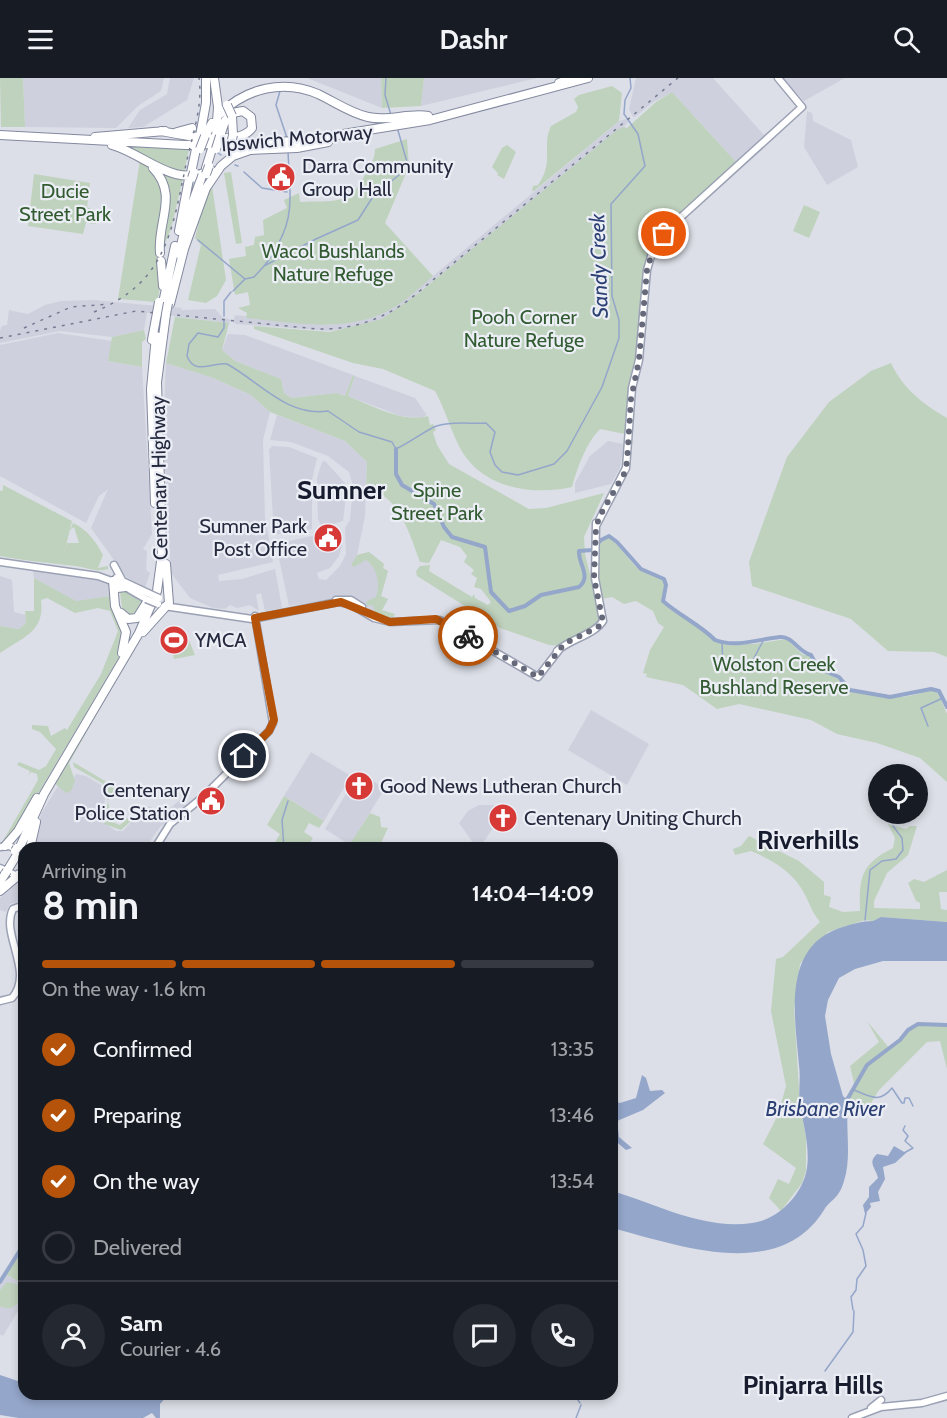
<!DOCTYPE html>
<meta charset="utf-8">
<style>
:root{--surface:#171b24;--page:#242831;--text:#f1f3f6;--muted:#9ea1a6;--line:#363941;--accent:#b45309}
body{margin:0;font-family:Cabin,sans-serif;background:var(--page);color:var(--text);height:100vh;display:flex;flex-direction:column;font-size:22px;white-space:nowrap}
*{box-sizing:border-box;margin:0}
p{font-size:20px;color:var(--muted)}
.icon{flex:none;width:33px;height:33px;fill:none;stroke:currentColor;stroke-width:2;stroke-linecap:round;stroke-linejoin:round}
.map{position:relative;flex:1;overflow:hidden}
.sheet{position:absolute;left:18px;top:764px;width:600px;height:558px;display:flex;flex-direction:column;background:var(--surface);border-radius:18px;box-shadow:0 3px 9px #0003}
.sheet>*{flex:none}
.fabs{position:absolute;left:868px;top:686px;display:grid;gap:12px}
.fabs a{display:grid;place-items:center;width:60px;height:60px;border-radius:50%;background:var(--surface);box-shadow:0 3px 9px #0003;font-size:30px}
.pin{position:absolute;display:grid;place-items:center;width:51px;height:51px;color:#fff;margin:-26px;border:3px solid #fff;border-radius:50%;box-shadow:0 2px 6px #0007}
.courier{position:absolute;display:grid;place-items:center;width:60px;height:60px;margin:-30px;border:4px solid #b45309;border-radius:50%;background:#fff;color:#222;box-shadow:0 2px 8px #0007}
.headline em{font-style:normal;font-weight:700}
.headline div{display:flex;flex-direction:column-reverse}
.headline{display:flex;align-items:center;justify-content:space-between;height:102px;padding:0 24px}
h1{font-size:39px;font-weight:700;line-height:45px}
.bar{display:grid;grid-template-columns:repeat(4,1fr);gap:9px 6px;align-content:center;height:72px;padding:0 24px}
.bar i{height:8px;border-radius:4px;background:var(--line)}
.bar .selected{background:var(--accent)}
.bar p{grid-column:span 4}
.line{display:flex;align-items:center;gap:15px;padding:0 24px;border-top:2px solid var(--line)}
.line div{flex:1}
.round{display:grid;place-items:center;flex:none;width:63px;height:63px;border-radius:32px;background:var(--page)}
ol{padding:0 24px;list-style:none}
li{display:flex;align-items:center;gap:18px;height:66px}
li p{margin-inline-start:auto}
li .icon{padding:6px;border-radius:50%;background:var(--accent);color:#fff;stroke-width:4}
li:last-child{color:var(--muted)}
li i{width:33px;height:33px;border:3px solid var(--line);border-radius:50%}
header{display:flex;justify-content:space-between;align-items:center;height:78px;padding:0 24px;background:var(--surface);font-size:27px;font-weight:700}
.map>svg:first-child{display:block}
</style>
<header><svg class="icon" aria-label="menu" viewBox="0 0 24 24"><path d="M4 6h16M4 12h16M4 18h16"/></svg>Dashr<svg class="icon" aria-label="search" viewBox="0 0 24 24"><circle cx="10" cy="10" r="6"/><path d="M15 15l6 6"/></svg></header>
<div class="map">
<svg width="947" height="1340" viewBox="0 0 947 1340">
<rect width="100%" height="100%" fill="#dcdfe7"/>
<!-- built -->
<path fill="#ced1dd" d="M23 0H164L161 13 138 28 116 50 25 49Z
M170 0H194L187 22 143 49 128 50 140 32 167 16Z
M307 0H381L382 30Z
M424 0H537L421 28Z
M636 0H713L765 58 736 84 672 14 652 25 635 39H633L629 31Z
M783 0H845L804 23Z
M807 33 812 35 813 43 851 62 858 89 827 107 804 69Z
M626 41 628 44 624 49 593 75 388 239 367 247 330 253 236 246 233 244 235 237 330 247 368 240 386 232 433 198 619 43Z
M94 222 157 228 156 235H147L144 252 112 259 60 253 0 265V253L2 248 7 247 9 232 28 236 45 227 61 223Z
M172 229 182 230 181 232 215 231 222 239 231 242 229 245 177 239 170 237Z
M58 255 112 263 108 283 142 289 152 456 143 471 147 473 146 492 150 495 145 510 126 499 91 450 108 411 99 418 86 445 0 398V267Z
M228 256 245 257 353 297 345 318 337 315 291 320 284 315 281 301 235 283 222 272Z
M166 285 213 300 251 317 270 334 263 362 265 440 273 484 218 497 219 503 242 501 275 491 282 530 265 533 261 515 256 517 259 533 250 527 237 530 230 527 225 531 213 530 190 520 171 495 163 358Z
M355 298 415 320 427 337 421 340 401 338 350 319 348 317Z
M277 337 345 363 367 384 365 438 357 477 369 474 384 486 383 490 388 493 381 518 388 521 379 538 357 523 345 519 289 528 276 466 339 452 342 467 339 478 330 490 317 495 319 501 326 502 340 488 346 476 345 450 350 442 353 408 349 394 328 378 291 364 270 362Z
M608 363 624 366 620 390 611 406 575 415V405L590 378Z
M272 368 289 369 317 380 312 402V451L274 457 269 372Z
M325 383 345 405 347 411 343 443 322 450 318 441 317 400 322 384Z
M33 492 96 502 109 507 111 518 76 524 34 500Z
M0 498 12 502 14 534 26 537V545L19 551 0 548Z
M591 632 649 666 627 707 568 672Z
M311 674 351 698 324 743 284 718Z
M76 696 86 698 101 707 105 721 101 743 116 753H123L132 743 139 744 149 728 163 736 181 721 185 728 160 749 146 769 34 770 41 736 58 708 66 713Z
M371 702 385 710 350 767 325 751 350 709 358 714Z
M479 727H493L505 732 483 765 485 769H476L459 745 468 733Z
M24 797V822L10 826 6 834 0 832V820Z
M4 1195 24 1207V1223L3 1258 0 1256V1200Z"/>
<!-- green -->
<path fill="#bfd2bd" d="M0 0H23L25 49H1Z
M381 0H424L421 28 382 30Z
M612 8 622 15 619 43 534 113H532L533 108 538 107C555 82 541 70 551 48L576 34 578 29 574 21 579 17Z
M672 14 736 84 662 153 649 175 625 356 600 351C586 365 577 390 572 409 531 418 480 410 459 368 450 350 445 331 435 313L383 291 353 285 254 251V248L330 254 382 241 420 214 617 52 624 49 627 50 656 24Z
M407 61 409 88 385 145 433 198C420 209 407 222 393 230 349 256 294 245 246 240L247 235 238 230 250 227 248 214 235 217 229 181 246 178 245 169 254 167 255 159 264 157 263 142 287 130 284 122 299 115 300 124C332 122 349 129 365 97 370 89 375 81 375 71Z
M121 67 189 71 184 95H176Z
M507 67 516 74 504 101 497 97 498 95 492 89 502 70Z
M140 82 153 91 163 110 157 177 161 205 157 224 118 221Z
M156 90 183 100 171 151 162 172 168 131Z
M231 94 242 165 236 166 224 95Z
M34 96 90 105 87 129 99 134 96 146 86 145 83 156 28 148Z
M212 108 226 202 217 218 206 225 188 222 201 167 195 160 207 114Z
M804 127 820 134 809 160 793 153Z
M175 239 229 245 222 272 235 283 281 301 284 315 291 320 337 315 345 318 353 297 355 298 348 317 350 319C373 328 403 345 428 338L430 347 433 346 436 352 433 354 437 367 449 386 529 431 546 430 604 415 584 459 585 476 601 540 597 547 559 568 549 567 500 550 417 498 416 493 420 488 430 487 429 493 472 519 474 516 475 520 488 527 491 524 481 511 474 509 477 500 471 496 474 492 464 484 467 478 460 469 441 462 429 485 420 484C410 458 399 415 366 411L367 384 345 363 270 334 251 317 213 300 166 285Z
M144 252 146 261 142 264V289L108 283 112 259Z
M891 285C904 312 922 325 947 340V579L934 574 888 573 851 541 752 508 749 484 787 379 829 324 871 293Z
M3 407 72 443 63 480 67 465H79L74 449 70 452 73 445C87 451 96 464 103 477L98 490 108 488V491C97 495 86 489 75 488 51 485 25 483 0 478V413L3 412Z
M605 460H611L636 489 663 502 665 507 663 524 675 535 684 537 699 548 715 563 723 566H754L787 561 803 577H809L817 590 840 602 847 613C883 619 895 624 931 612L938 615 947 636V704L920 680 877 665 837 656 811 642 739 626 717 631 683 607 646 599 647 596 643 595 650 572 664 549 658 545 653 533 636 523 624 526 612 519 601 521C597 504 591 473 605 460Z
M369 474 384 486 383 490 388 493 381 518 388 521 382 532 395 536 393 540 375 535 373 527 366 528 367 523 376 519C380 505 378 491 366 482L354 489 351 487 357 477Z
M34 500 76 523 111 518 123 549 122 574 12 760 0 768 38 702 37 696 31 694 28 698 30 693 17 687 19 684 39 692 46 688 56 671 40 654 32 651V647L48 648 51 658 65 650 67 652 101 596 118 553 110 533 98 530 75 535 47 520 41 522C45 554 23 559 0 575V548L19 551 26 545 25 533H34Z
M123 512 146 523 134 539 123 537 120 514Z
M177 555H186L195 577 174 581 169 558Z
M105 617 107 618 69 685 75 703 71 713 66 715 54 705Z
M73 684 115 709 108 723 112 744 120 747 131 737 137 740 143 737 139 744 131 743 121 752 104 746 108 723 102 705 74 689Z
M284 718 324 743 319 750 309 745 304 754 313 760 307 769H268L274 766 280 756 267 747Z
M370 735 380 739 381 749 388 750 379 769H348Z
M888 746 906 751 910 748H917L908 777 887 795 874 823V830L920 831V825L916 823 908 805 914 801 924 804 947 792V814H939L941 831 947 832V844L881 839 873 843 865 842 828 854 800 886 794 931 800 1027 806 1060V1093L802 1105 781 1133 769 1120 778 1101 789 1106 796 1090 763 1066 778 1037 786 1008 771 933 776 881 783 879 820 844C810 832 809 822 801 810 790 792 770 781 751 773L735 777 733 771 741 768 749 758 799 783 824 804V817L831 819 829 829 843 834 860 833C859 799 861 786 893 770L895 760Z
M867 943 890 971 908 952 918 946 947 947V991L940 963 927 964 879 1012 864 1036 848 1027 850 1016 855 1009 850 988 879 964Z
M24 1162V1207L4 1195Z
M7 1204 17 1206 24 1211C21 1224 14 1235 0 1228V1212Z"/>
<!-- water -->
<path fill="#94a6ca" d="M881 839 947 844V883H883L855 891 839 900 828 922 825 938 831 976 843 1018 845 1020 850 1016C843 1045 853 1075 844 1103 839 1121 831 1121 824 1132 779 1205 678 1167 612 1150V1113C657 1126 703 1152 752 1145 777 1142 800 1119 806 1095 811 1074 804 1049 800 1028 798 1014 801 1001 799 987 795 940 782 872 837 851 851 846 862 843 873 843Z
M642 997 646 1000 650 1013 662 1012 665 1015 643 1032 617 1043 619 1059 632 1070 626 1072 612 1060V1022L620 1025 636 1020Z
M894 1068 906 1075 895 1085 883 1089 885 1101 878 1114 880 1123 870 1125 871 1129 865 1136 863 1127 869 1119V1109L878 1100C876 1090 867 1085 877 1076L888 1078Z
M0 1297 24 1305V1316L71 1318 169 1316 160 1326V1340H156L152 1335 143 1340H19L0 1337Z"/>
<g fill="none" stroke-linecap="round" stroke-linejoin="round">
<!-- stream -->
<path stroke="#94a6ca" stroke-width="1.5" d="M386 0 385 17 391 37
M280 13 276 27 287 60
M218 75 221 77
M235 87 238 88
M244 94 262 110 287 114
M198 162 245 201
M265 187C297 143 290 124 288 73
M233 213 245 201 254 199 264 188 316 161 358 142 374 117 399 97 407 84 397 49
M224 238V223L231 214
M224 242V250L218 259 198 255 189 266 187 278C195 298 211 284 227 286 260 304 287 339 328 333L359 354 392 364 396 371C409 365 422 355 434 349 448 343 470 346 486 345L495 354 490 374 495 387 502 394 518 397 554 386 567 373 602 309 619 260V242L612 218 611 126 645 88 638 56 624 36 625 22 631 10 630 0
M722 565 723 589
M747 593 763 563
M928 648 921 630 943 620
M284 770 282 742 288 723
M865 842 870 792 882 783 896 781 903 772 902 760 893 748
M854 1012C870 1018 879 1026 892 1010L902 1025H904L905 1020H909L913 1028
M904 1075 913 1070 905 1063 908 1058 903 1052 905 1048
M853 1232 851 1219 856 1212 857 1201 866 1188 863 1172 856 1156 863 1148 866 1135
M825 1293 853 1254 854 1233
M574 1316 580 1325
M576 1340 581 1327"/>
<!-- river -->
<path stroke="#94a6ca" stroke-width="4" d="M396 371V396L402 407 434 426 444 449 452 459 485 469 491 514 509 533 525 528 541 517 579 509C592 498 578 486 579 473L592 472 601 462 609 458 617 464 641 491 664 501 666 507 663 523C680 538 699 546 715 562 736 570 759 561 780 559 793 558 798 574 811 577L818 590 839 599 850 612 890 619 931 611 939 613 947 629
M848 1020 867 987 900 962 908 952 918 946 947 947
M0 1204 24 1166"/>
<!-- major casing -->
<g stroke="#9ba1b4" stroke-width="9">
<path id="major" d="M596 448 626 390 632 310 639 282 647 192 652 175 670 149 802 29 778 0
M0 484 98 498 120 506 146 521
M114 487 122 502
M116 500 148 515
M336 522H351L362 529
M164 528 252 541 338 524 350 526 374 540 390 544 440 542 538 599 559 572
M557 573C570 561 594 557 603 543L595 500 596 445
M0 769 10 768 24 777
M155 770 170 746 204 718 269 653 273 645 255 538
M0 790 15 797 24 793
M0 923 12 920C35 894 0 856 13 831L24 827
M871 1330 881 1322
M852 1340 881 1329 922 1325 947 1318"/>
</g>
<!-- highway casing -->
<g stroke="#83899f" stroke-width="10">
<path id="highway" d="M214 0 218 29 216 58
M559 5 572 0
M220 36C246 10 284 1 318 16 335 24 350 35 368 39 389 44 410 34 428 38
M232 38 233 57
M161 53C181 57 239 69 252 50L251 39 243 33 232 35 225 43 220 58
M177 54 192 50
M0 57 185 67 300 63 430 42 588 0
M200 58 206 25V0
M205 58 212 45
M95 59 165 53
M112 67C147 77 173 111 211 92
M153 90C179 117 157 143 160 175
M206 90 212 71
M191 95 196 71
M179 153 189 101
M179 176 188 137 202 98
M161 183 163 208
M163 225 175 168
M170 226 184 171 206 110 221 88 233 78 250 72 297 70 328 64
M152 262 157 235
M155 425 151 311 156 258
M113 503 115 528 126 554 122 575
M117 510 126 509
M121 535 128 541 137 540 149 521
M143 554 169 525 166 486
M5 768 18 753 37 720
M30 770 36 744
M19 771 44 716 139 555 157 513 162 476 157 304 166 236
M7 793 18 775
M0 804 5 796
M0 813 19 797"/>
</g>
<!-- major -->
<use href="#major" stroke="#fff" stroke-width="6"/>
<!-- highway -->
<use href="#highway" stroke="#fff" stroke-width="8"/>
<!-- rail -->
<path stroke="#757b92" stroke-width="1.5" stroke-dasharray="3 6" stroke-linecap="butt" d="M94 234C168 204 172 151 187 82 193 55 203 27 199 0
M24 250 71 229 109 226
M0 260 136 233 317 251C351 252 382 242 410 221L678 0"/>
<!-- major-bridge casing -->
<g stroke="#9ba1b4" stroke-width="9" stroke-linecap="butt">
<path id="major-bridge" d="M148 515 159 520
M146 521 158 526"/>
</g>
<!-- highway-bridge casing -->
<g stroke="#83899f" stroke-width="10" stroke-linecap="butt">
<path id="highway-bridge" d="M227 27 232 38
M200 71 205 58
M216 71 220 58
M230 71 233 57
M206 96 209 88
M192 100 194 94
M157 235 159 224
M166 236 168 225
M15 773 17 770
M5 796 7 793"/>
</g>
<!-- major-bridge -->
<use href="#major-bridge" stroke="#fff" stroke-width="6"/>
<!-- highway-bridge -->
<use href="#highway-bridge" stroke="#fff" stroke-width="8"/>
</g>
<g fill="none" stroke-linecap="round" stroke-linejoin="round">
<!-- done -->
<path stroke="#65697a" stroke-width="6" stroke-dasharray="0 10.8" d="M468 558 538 599 564 566 598 549 603 544 594 500 596 448 602 434 624 396 627 384 631 321 639 282 647 192 652 175 664 156"/>
<!-- route -->
<path stroke="#b45309" stroke-width="8" d="M244 678 269 653 274 642 255 540 341 524 390 544 436 541 468 558"/>
</g>
<!-- icons -->
<defs>
<g id="civic-disc" transform="scale(1.5)"><circle r="9.5" fill="#d73937" stroke="#eceef5"/><path d="M-.6-6.5H3V-4.5H.6V-3L4-1V1h2V6H-6V1h2V-1L-.6-3ZM-1.2 2.5V6h2.4V2.5Z" fill="#fff"/></g>
<g id="stadium-disc" transform="scale(1.5)"><circle r="9.5" fill="#d73937" stroke="#eceef5"/><path d="M0-5a6.5 5 0 1 0 0 10a6.5 5 0 1 0 0-10ZM-3.5-1.8h7v3.6h-7Z" fill="#fff"/></g>
<g id="church-disc" transform="scale(1.5)"><circle r="9.5" fill="#d73937" stroke="#eceef5"/><path d="M-1.2-6h2.4v3.5h3.3v2.4h-3.3V6h-2.4V-.1h-3.3v-2.4h3.3Z" fill="#fff"/></g>
</defs>
<g fill-rule="evenodd">
<use href="#civic-disc" x="281" y="99"/>
<use href="#civic-disc" x="328" y="460"/>
<use href="#stadium-disc" x="174" y="562"/>
<use href="#church-disc" x="359" y="708"/>
<use href="#civic-disc" x="211" y="723"/>
<use href="#church-disc" x="503" y="740"/>
</g>
<g text-anchor="middle" stroke-width="4.5" stroke-linejoin="round" paint-order="stroke">
<!-- street labels -->
<g font-size="20" fill="#252a3f" stroke="#eceef5">
<text transform="translate(297 60) rotate(-5)" y="7">Ipswich Motorway</text>
<text transform="translate(159 400) rotate(-91)" y="7">Centenary Highway</text>
</g>
<!-- poi labels -->
<g font-size="20" fill="#252a3f" stroke="#eceef5" text-anchor="start">
<text x="302" y="95">Darra Community<tspan x="302" dy="23">Group Hall</tspan></text>
<text x="307" y="455" text-anchor="end">Sumner Park<tspan x="307" dy="23">Post Office</tspan></text>
<text x="195" y="569">YMCA</text>
<text x="380" y="715">Good News Lutheran Church</text>
<text x="190" y="719" text-anchor="end">Centenary<tspan x="190" dy="23">Police Station</tspan></text>
<text x="524" y="747">Centenary Uniting Church</text>
</g>
<!-- park labels -->
<g font-size="20" fill="#325b31" stroke="#eceef5">
<text x="65" y="120">Ducie<tspan x="65" dy="23">Street Park</tspan></text>
<text x="333" y="180">Wacol Bushlands<tspan x="333" dy="23">Nature Refuge</tspan></text>
<text x="524" y="246">Pooh Corner<tspan x="524" dy="23">Nature Refuge</tspan></text>
<text x="437" y="419">Spine<tspan x="437" dy="23">Street Park</tspan></text>
<text x="774" y="593">Wolston Creek<tspan x="774" dy="23">Bushland Reserve</tspan></text>
</g>
<!-- water labels -->
<g font-size="21" font-style="italic" fill="#2d4175" stroke="#eceef5">
<text transform="translate(599 188) rotate(-92)" y="7">Sandy Creek</text>
<text x="825" y="1038">Brisbane River</text>
</g>
<!-- district labels -->
<g font-size="26" font-weight="bold" fill="#171c2f" stroke="#eceef5">
<text x="341" y="421">Sumner</text>
<text x="808" y="771">Riverhills</text>
<text x="813" y="1316">Pinjarra Hills</text>
</g>
</g>
</svg>
<div class="fabs">
<a><svg class="icon" aria-label="locate" viewBox="0 0 24 24"><circle cx="12" cy="12" r="6"/><path d="M12 2v4M12 18v4M2 12h4M18 12h4"/></svg></a>
</div>
<div class="pin" style="left:664px;top:156px;background:#ea580c"><svg class="icon" aria-label="bag" viewBox="0 0 24 24"><path d="M5 8h14l-1 12H6zM9 8a3 3 0 0 1 6 0"/></svg></div>
<div class="pin" style="left:244px;top:678px;background:#1f2937"><svg class="icon" aria-label="home" viewBox="0 0 24 24"><path d="M3 11l9-7 9 7M6 9v11h12V9"/></svg></div>
<div class="courier" style="left:468px;top:558px"><svg class="icon" aria-label="bike" viewBox="0 0 24 24"><circle cx="6" cy="16" r="4"/><circle cx="18" cy="16" r="4"/><path d="M6 16l4-8h5l3 8M10 8l3 8H6M13 5h3"/></svg></div>
<section class="sheet">
<div class="headline"><div><h1>8 min</h1><p>Arriving in</p></div><em>14:04–14:09</em></div>
<div class="bar"><i class="selected"></i><i class="selected"></i><i class="selected"></i><i></i><p>On the way · 1.6 km</p></div>
<ol>
<li><svg class="icon" aria-label="check" viewBox="0 0 24 24"><path d="M5 12l5 5 9-10"/></svg>Confirmed<p>13:35</p></li>
<li><svg class="icon" aria-label="check" viewBox="0 0 24 24"><path d="M5 12l5 5 9-10"/></svg>Preparing<p>13:46</p></li>
<li><svg class="icon" aria-label="check" viewBox="0 0 24 24"><path d="M5 12l5 5 9-10"/></svg>On the way<p>13:54</p></li>
<li><i></i>Delivered</li>
</ol>
<div class="line" style="height:108px"><a class="round"><svg class="icon" aria-label="person" viewBox="0 0 24 24"><circle cx="12" cy="8" r="4"/><path d="M4 21q1-7 8-7t8 7"/></svg></a><div><b>Sam</b><p>Courier · 4.6</p></div><a class="round"><svg class="icon" aria-label="chat" viewBox="0 0 24 24"><path d="M4 5h16v11H9l-5 4z"/></svg></a><a class="round"><svg class="icon" aria-label="phone" viewBox="0 0 24 24"><path d="M5 4h4l2 5-3 2q2 4 5 5l2-3 5 2v4C11 20 4 13 5 4z"/></svg></a></div>
</section>
</div>
